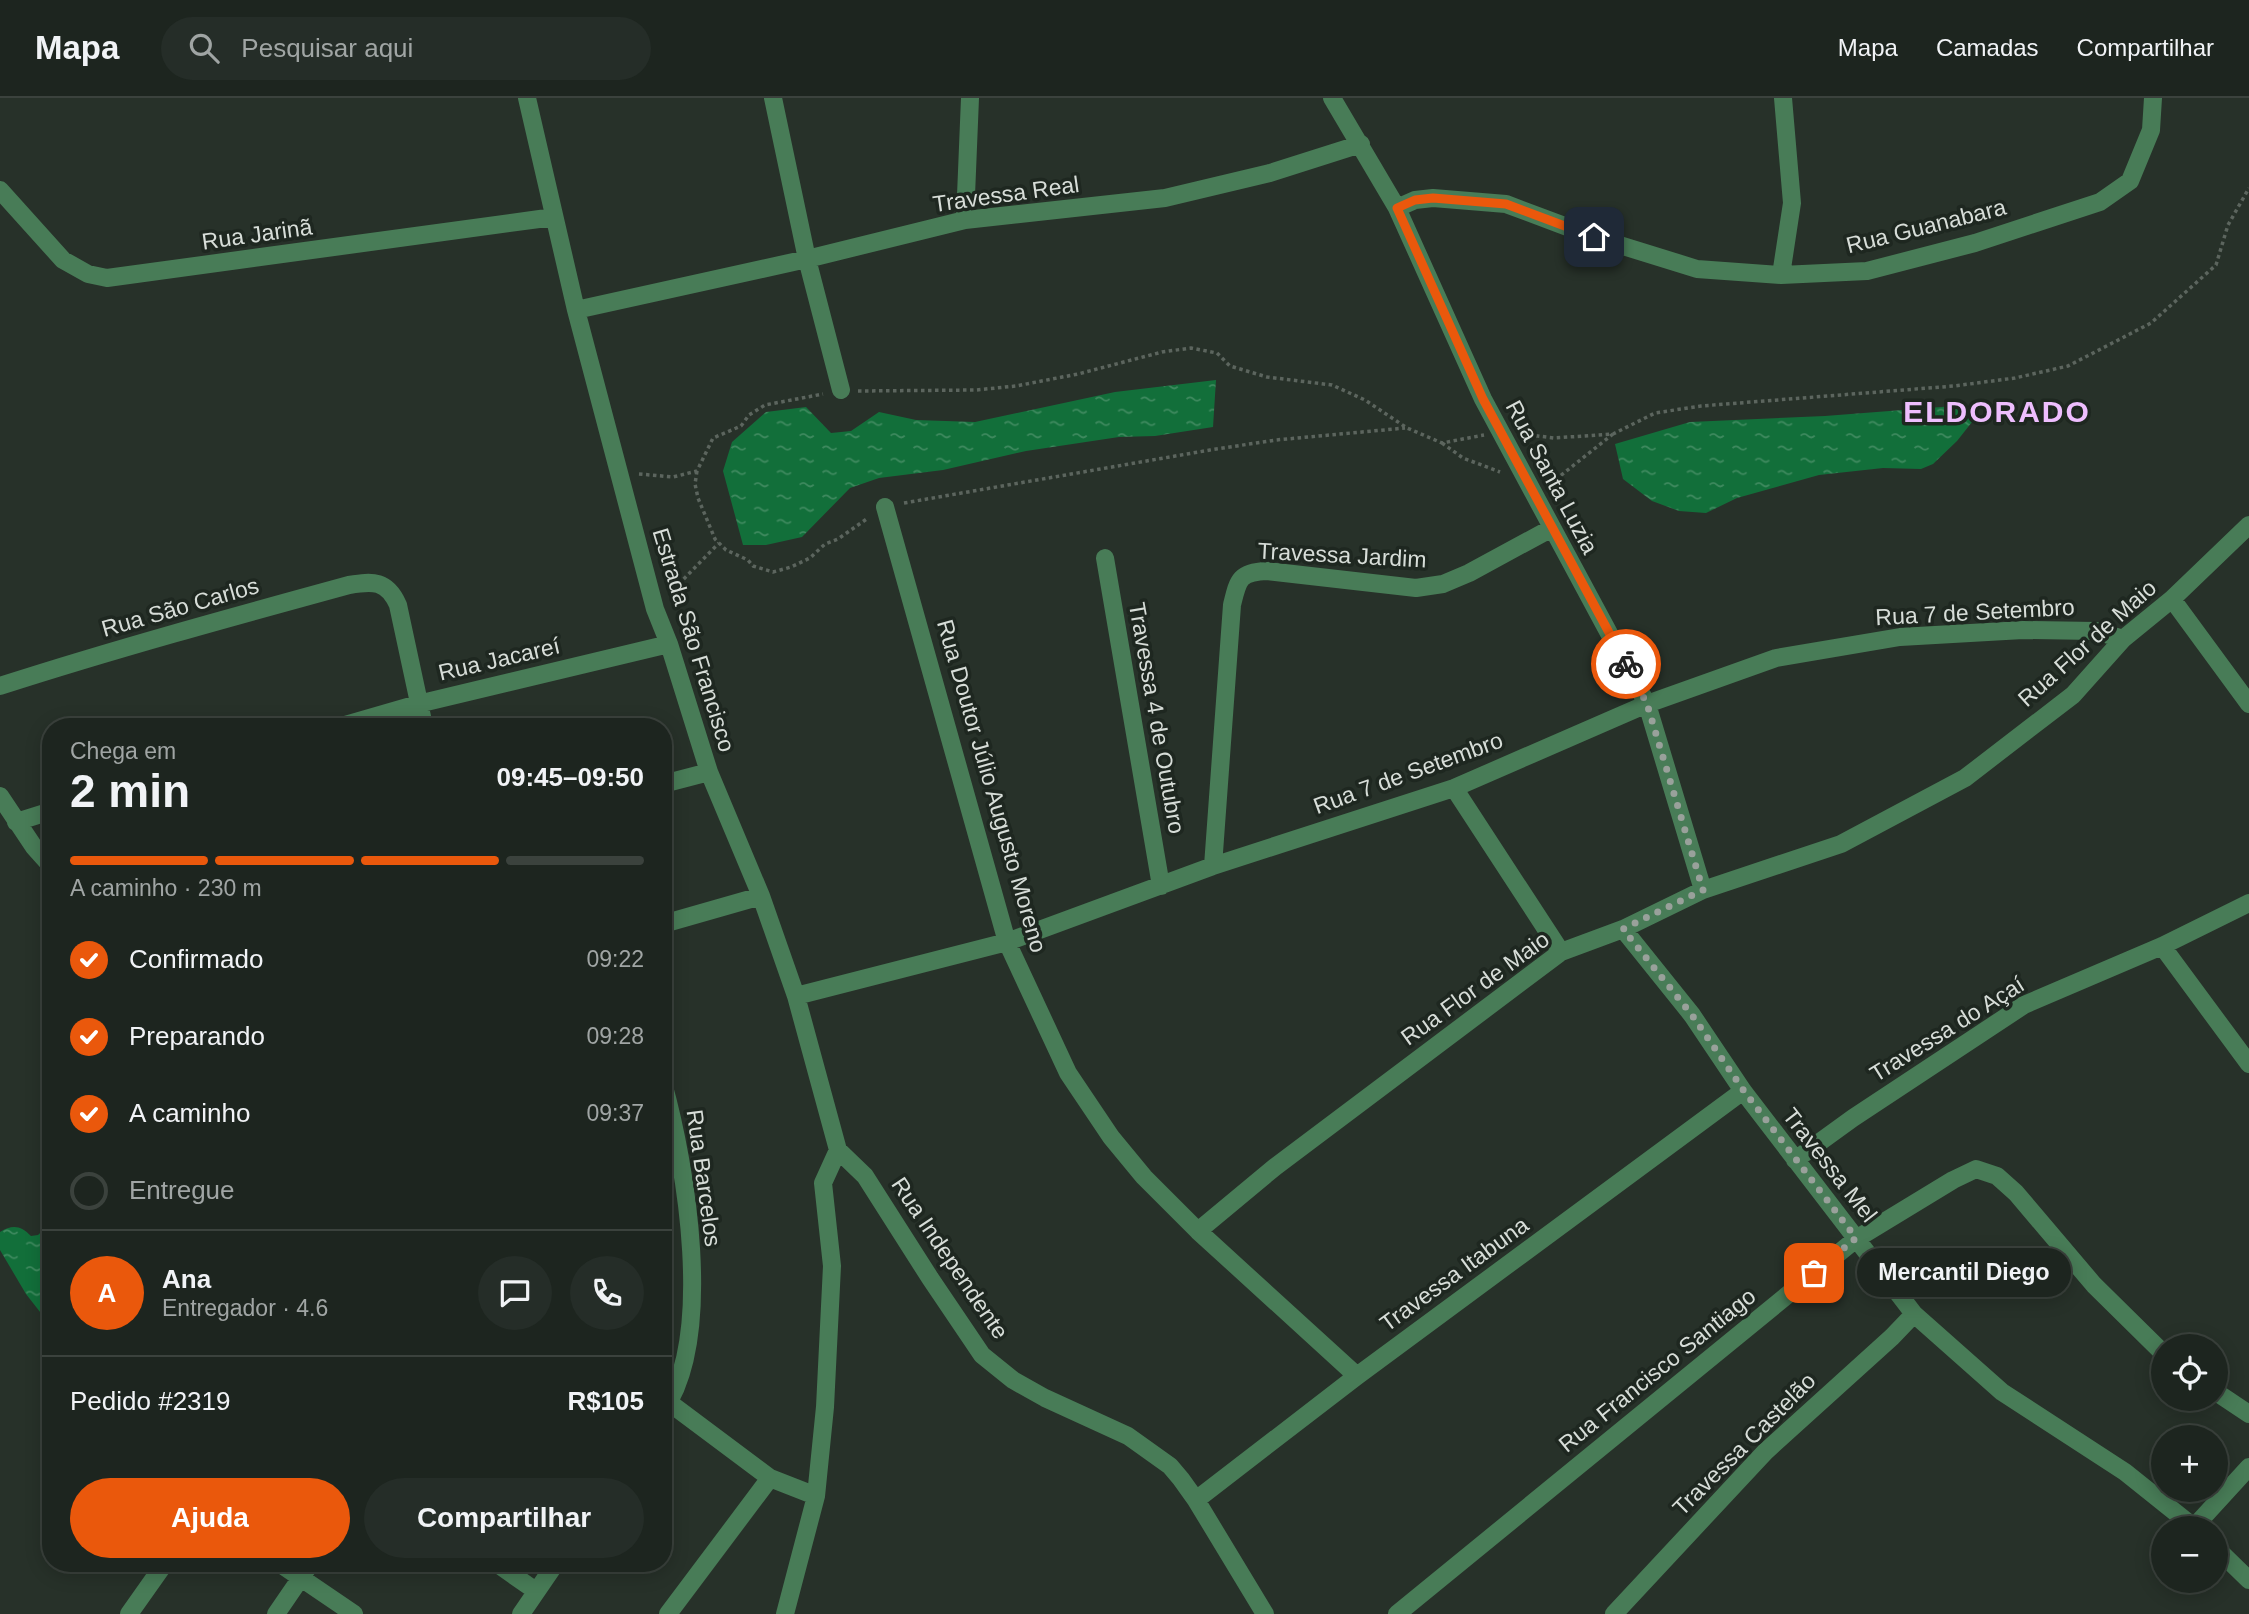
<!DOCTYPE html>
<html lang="pt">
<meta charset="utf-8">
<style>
:root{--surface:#1d251f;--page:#252d28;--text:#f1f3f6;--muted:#a0a5a4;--line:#3b423d;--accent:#ea580c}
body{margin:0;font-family:Helvetica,sans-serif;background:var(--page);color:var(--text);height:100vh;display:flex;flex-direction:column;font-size:26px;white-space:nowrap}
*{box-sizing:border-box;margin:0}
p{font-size:23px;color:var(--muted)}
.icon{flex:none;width:38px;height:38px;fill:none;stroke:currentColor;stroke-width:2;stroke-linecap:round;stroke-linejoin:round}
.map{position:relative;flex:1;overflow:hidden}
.side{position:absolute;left:42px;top:620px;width:630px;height:854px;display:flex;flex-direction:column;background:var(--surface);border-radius:28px;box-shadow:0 4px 18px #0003,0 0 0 2px var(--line)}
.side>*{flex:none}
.buttons{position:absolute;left:2151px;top:1236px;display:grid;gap:14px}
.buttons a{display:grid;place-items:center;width:77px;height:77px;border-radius:50%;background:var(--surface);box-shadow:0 4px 18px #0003,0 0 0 2px var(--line);font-size:35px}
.pin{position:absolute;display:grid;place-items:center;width:60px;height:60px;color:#fff;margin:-30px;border-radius:14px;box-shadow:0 4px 10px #0006}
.courier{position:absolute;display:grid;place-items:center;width:70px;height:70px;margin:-35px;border:5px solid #ea580c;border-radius:50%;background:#fff;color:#222;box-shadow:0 2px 9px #0007}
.bubble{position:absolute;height:49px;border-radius:24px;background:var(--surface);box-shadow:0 4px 18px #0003,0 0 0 2px var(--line);font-size:23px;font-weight:700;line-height:49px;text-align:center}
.summary em{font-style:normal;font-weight:700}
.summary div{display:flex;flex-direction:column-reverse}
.summary{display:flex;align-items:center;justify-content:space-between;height:119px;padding:0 28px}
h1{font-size:46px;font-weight:700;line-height:52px}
.bar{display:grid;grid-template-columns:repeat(4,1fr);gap:10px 7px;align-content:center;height:84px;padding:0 28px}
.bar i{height:9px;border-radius:5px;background:var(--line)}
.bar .selected{background:var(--accent)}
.bar p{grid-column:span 4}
.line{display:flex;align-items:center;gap:18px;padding:0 28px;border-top:2px solid var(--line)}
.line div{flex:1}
.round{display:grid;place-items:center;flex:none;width:74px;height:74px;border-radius:37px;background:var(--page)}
ol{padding:0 28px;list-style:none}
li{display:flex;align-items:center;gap:21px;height:77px}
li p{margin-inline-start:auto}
li .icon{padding:7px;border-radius:50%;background:var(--accent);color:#fff;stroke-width:4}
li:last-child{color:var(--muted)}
li i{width:38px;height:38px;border:4px solid var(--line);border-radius:50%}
.cta{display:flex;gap:14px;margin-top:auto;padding:14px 28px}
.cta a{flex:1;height:80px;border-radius:42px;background:var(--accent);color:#fff;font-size:28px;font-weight:700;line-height:80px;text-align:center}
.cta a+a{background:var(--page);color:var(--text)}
header{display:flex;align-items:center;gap:42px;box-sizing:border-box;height:98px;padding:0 35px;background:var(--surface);border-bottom:2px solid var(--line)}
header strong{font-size:33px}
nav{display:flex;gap:38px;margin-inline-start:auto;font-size:24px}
.search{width:490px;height:63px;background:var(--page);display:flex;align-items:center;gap:18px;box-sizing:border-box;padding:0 24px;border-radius:38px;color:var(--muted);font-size:26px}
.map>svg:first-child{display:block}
</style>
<header>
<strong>Mapa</strong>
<div class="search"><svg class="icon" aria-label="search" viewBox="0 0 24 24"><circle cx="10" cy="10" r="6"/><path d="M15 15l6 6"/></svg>Pesquisar aqui</div>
<nav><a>Mapa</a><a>Camadas</a><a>Compartilhar</a></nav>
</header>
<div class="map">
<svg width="2249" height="1516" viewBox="0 0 2249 1516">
<defs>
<pattern id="water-ripples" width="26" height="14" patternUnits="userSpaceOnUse" patternTransform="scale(1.75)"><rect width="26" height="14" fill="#126f3a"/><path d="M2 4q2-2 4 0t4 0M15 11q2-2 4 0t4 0" fill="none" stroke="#3f8a5f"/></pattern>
</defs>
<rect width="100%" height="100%" fill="#273129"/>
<!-- water -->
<path fill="url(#water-ripples)" d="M1216 282 1213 329 1155 338 1119 339 1026 353 943 372 879 380 850 390 802 439 766 447H743L723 373 732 344 766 314 806 309 831 335 851 333 879 314 916 322 975 324 1115 294Z
M1967 307 1976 319 1957 343 1933 366 1921 371 1883 370 1819 377 1737 400 1706 415 1679 413 1652 403 1623 381 1615 346 1690 324 1825 318Z
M51 1125V1228L26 1196 0 1152V1134C13 1126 21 1128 31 1138L38 1137Z"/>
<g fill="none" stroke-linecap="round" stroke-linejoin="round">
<!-- path -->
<path stroke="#5c655e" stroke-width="3.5" stroke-dasharray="3.5 3.5" stroke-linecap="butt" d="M858 293 976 292 1016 288 1078 276 1162 254 1191 250 1217 255 1230 268 1267 279 1332 287 1365 302 1407 330 1442 345 1484 337
M1522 336 1554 340 1613 336 1655 315 1701 308 1954 288 2015 280 2068 268 2151 225 2216 167 2228 127 2249 90
M1442 345 1463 360 1500 374
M697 373 695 386 698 400 715 441 726 452 748 462 753 468 773 474 791 469 810 460 825 446 838 441 868 420
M639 376 673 379 697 373 713 340 741 328 749 317 765 307 823 296
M1550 386 1613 336
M904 405 1210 352 1276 342 1405 330
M669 496 719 445"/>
<!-- minor -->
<path stroke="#487c57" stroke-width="18" d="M527 0 576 212 655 511 669 546 709 674 761 798 796 898 838 1052 865 1078 930 1180 982 1257 1013 1282 1045 1300 1128 1338 1170 1368 1181 1381 1196 1402 1265 1516
M773 0 807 161 841 292
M1332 0 1397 110 1483 301 1647 606 1703 792
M0 92 63 162 88 176 107 180 554 119
M1397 110 1415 102 1433 100 1506 106 1594 139 1697 171 1781 177 1867 173 1975 145 2100 104 2130 83 2151 32 2153 0
M965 122 970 0
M1781 177 1792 105 1783 0
M576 212 807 161 965 122 1165 100 1270 75 1361 46
M885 409 1007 844 1068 975 1111 1039 1144 1079 1198 1133 1357 1278
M1105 460 1161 788
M2172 501 2249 606
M0 588C115 551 232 519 349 487 373 483 387 482 398 507L424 628
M342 628 418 606 669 546
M663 686 709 674
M1454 690 1561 854
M0 698 34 749 51 768
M16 724 51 713
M1213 768 1232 507C1238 482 1239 474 1267 473L1416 490 1443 486 1469 475 1552 430
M663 826 761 798
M1623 831 1692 917 1743 993 1914 1216 2002 1294 2125 1374 2195 1430
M2162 848 2249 966
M796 898 1007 844 1213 768 1454 690 1647 606 1776 560 1900 539 2023 532 2096 533 2123 541
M663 985C686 1067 715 1240 663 1313
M1795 1062 1853 1020 2024 907 2162 848 2249 805
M1198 1133 1275 1069 1561 854 1623 831 1703 792 1841 746 1965 680 2073 597 2123 541 2172 501 2249 427
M2216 1294 2249 1316
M663 1300 770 1380 816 1398
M1196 1402 1357 1278 1743 993
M2194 1429 2249 1369
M2216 1450 2249 1482
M279 1465 354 1516
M496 1465 536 1493
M129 1516 165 1465
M276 1516 311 1465
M521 1516 556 1465
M668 1516 770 1380
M785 1516 816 1398 825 1309 832 1168 823 1085 838 1052
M1397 1516 1856 1141 1953 1082 1976 1071 1997 1078 2016 1095 2094 1187 2163 1255
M1614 1516 1765 1354 1892 1239 1914 1216"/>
</g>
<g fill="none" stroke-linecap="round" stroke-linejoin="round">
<!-- done -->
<path stroke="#99a19b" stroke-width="7" stroke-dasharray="0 12.6" d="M1626 566 1647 606 1703 792 1623 831 1692 917 1744 993 1856 1140 1814 1175"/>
<!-- route -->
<path stroke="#ea580c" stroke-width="9" d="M1594 139 1506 106 1433 100 1415 102 1397 110 1483 301 1626 566"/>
</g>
<g text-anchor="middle" stroke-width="7" stroke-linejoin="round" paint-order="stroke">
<!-- street labels -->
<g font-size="23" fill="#d7ddd8" stroke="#1e2720">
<text transform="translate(1006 96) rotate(-8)" y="8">Travessa Real</text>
<text transform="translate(1926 128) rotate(-14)" y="8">Rua Guanabara</text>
<text transform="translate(257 136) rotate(-8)" y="8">Rua Jarinã</text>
<text transform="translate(1552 379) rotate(62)" y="8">Rua Santa Luzia</text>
<text transform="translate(1342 457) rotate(3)" y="8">Travessa Jardim</text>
<text transform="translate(180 509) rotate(-16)" y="8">Rua São Carlos</text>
<text transform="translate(1975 514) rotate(-3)" y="8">Rua 7 de Setembro</text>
<text transform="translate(694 542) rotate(73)" y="8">Estrada São Francisco</text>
<text transform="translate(2087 545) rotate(-42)" y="8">Rua Flor de Maio</text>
<text transform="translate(499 561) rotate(-13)" y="8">Rua Jacareí</text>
<text transform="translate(1157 620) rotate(80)" y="8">Travessa 4 de Outubro</text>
<text transform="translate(1408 675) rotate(-20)" y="8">Rua 7 de Setembro</text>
<text transform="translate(992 688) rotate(74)" y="8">Rua Doutor Júlio Augusto Moreno</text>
<text transform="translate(1475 890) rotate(-36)" y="8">Rua Flor de Maio</text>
<text transform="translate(1947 931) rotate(-32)" y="8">Travessa do Açaí</text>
<text transform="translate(1830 1067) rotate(52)" y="8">Travessa Mel</text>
<text transform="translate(704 1080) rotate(82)" y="8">Rua Barcelos</text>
<text transform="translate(950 1160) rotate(56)" y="8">Rua Independente</text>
<text transform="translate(1454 1176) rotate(-36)" y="8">Travessa Itabuna</text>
<text transform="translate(1657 1272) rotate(-39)" y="8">Rua Francisco Santiago</text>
<text transform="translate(1744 1346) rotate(-45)" y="8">Travessa Castelão</text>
</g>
<!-- district labels -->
<g font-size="30" font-weight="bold" letter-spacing="2" fill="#eebefe" stroke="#1e2720">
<text x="1997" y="324">ELDORADO</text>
</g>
</g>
</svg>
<div class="buttons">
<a><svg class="icon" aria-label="locate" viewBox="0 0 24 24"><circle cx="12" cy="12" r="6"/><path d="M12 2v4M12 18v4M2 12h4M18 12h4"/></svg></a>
<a>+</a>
<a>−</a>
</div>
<div class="pin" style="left:1814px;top:1175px;background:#ea580c"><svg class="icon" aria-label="bag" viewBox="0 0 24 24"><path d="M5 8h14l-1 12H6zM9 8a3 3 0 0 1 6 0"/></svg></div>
<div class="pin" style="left:1594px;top:139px;background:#1f2937"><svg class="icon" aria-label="home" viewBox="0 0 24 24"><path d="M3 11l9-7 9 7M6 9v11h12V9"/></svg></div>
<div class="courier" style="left:1626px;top:566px"><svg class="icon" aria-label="bike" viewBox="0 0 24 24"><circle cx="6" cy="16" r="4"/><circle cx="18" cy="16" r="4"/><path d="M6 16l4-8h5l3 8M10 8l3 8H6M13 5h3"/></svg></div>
<div class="bubble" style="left:1857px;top:1150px;width:214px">Mercantil Diego</div>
<section class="side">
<div class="summary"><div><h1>2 min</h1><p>Chega em</p></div><em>09:45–09:50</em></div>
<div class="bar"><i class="selected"></i><i class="selected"></i><i class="selected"></i><i></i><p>A caminho · 230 m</p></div>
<ol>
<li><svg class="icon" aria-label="check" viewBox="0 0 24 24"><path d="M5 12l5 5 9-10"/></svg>Confirmado<p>09:22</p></li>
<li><svg class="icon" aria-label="check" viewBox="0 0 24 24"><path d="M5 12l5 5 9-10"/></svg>Preparando<p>09:28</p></li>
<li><svg class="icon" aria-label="check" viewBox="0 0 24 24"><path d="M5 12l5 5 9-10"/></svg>A caminho<p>09:37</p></li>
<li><i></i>Entregue</li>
</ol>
<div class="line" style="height:126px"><b class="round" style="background:var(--accent);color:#fff">A</b><div><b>Ana</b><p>Entregador · 4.6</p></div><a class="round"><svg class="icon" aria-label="chat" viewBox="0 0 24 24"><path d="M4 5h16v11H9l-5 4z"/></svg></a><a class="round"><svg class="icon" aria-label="phone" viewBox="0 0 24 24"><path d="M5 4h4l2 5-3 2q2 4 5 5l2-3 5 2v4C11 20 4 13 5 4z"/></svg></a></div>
<div class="line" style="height:91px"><div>Pedido #2319</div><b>R$105</b></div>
<div class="cta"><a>Ajuda</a><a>Compartilhar</a></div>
</section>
</div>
